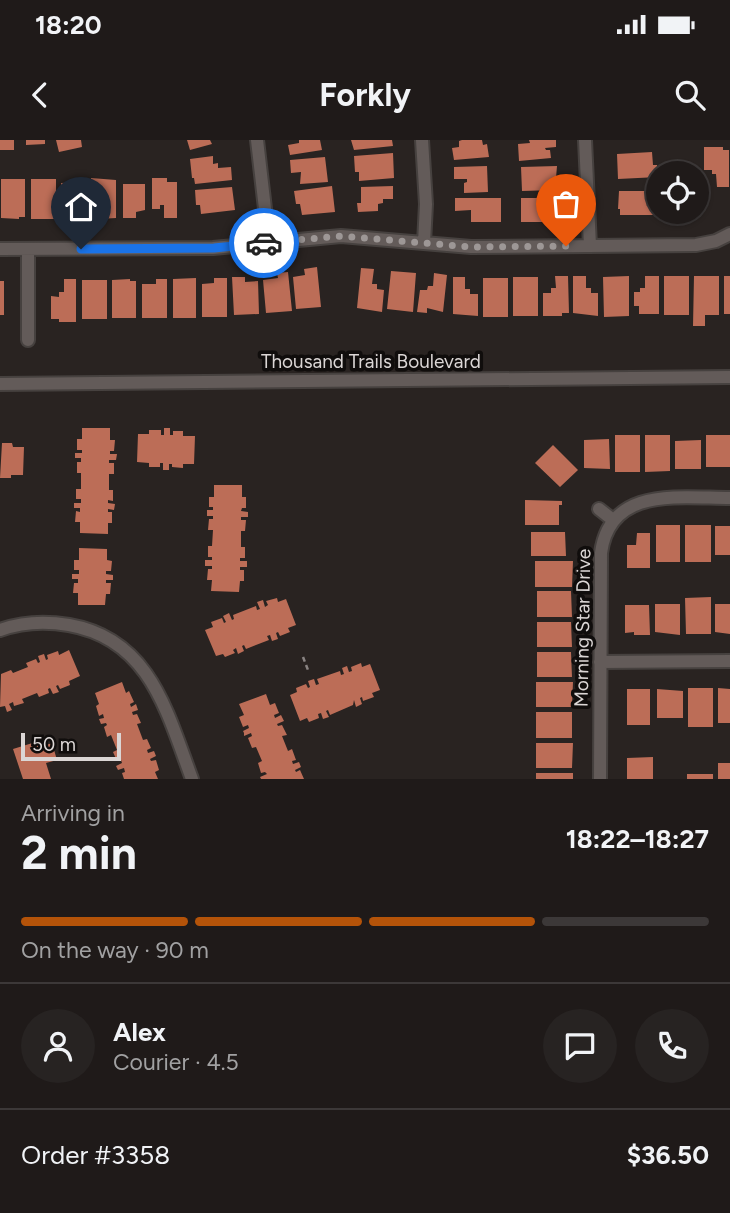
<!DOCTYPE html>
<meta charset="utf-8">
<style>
:root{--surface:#1f1a19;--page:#272322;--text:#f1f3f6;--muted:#a1a1a2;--line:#3c3838;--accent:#b45309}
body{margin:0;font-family:Figtree,sans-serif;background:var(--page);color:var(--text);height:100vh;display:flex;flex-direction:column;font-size:26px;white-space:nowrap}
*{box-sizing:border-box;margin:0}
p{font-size:23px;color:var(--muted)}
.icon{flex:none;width:38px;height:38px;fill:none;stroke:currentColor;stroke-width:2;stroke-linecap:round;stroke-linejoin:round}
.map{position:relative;height:639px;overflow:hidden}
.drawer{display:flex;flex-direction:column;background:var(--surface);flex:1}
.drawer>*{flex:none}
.controls{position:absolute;left:646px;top:21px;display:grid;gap:14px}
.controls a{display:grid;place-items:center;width:63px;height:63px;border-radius:50%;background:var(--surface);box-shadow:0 2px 5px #0004,0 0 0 2px var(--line);font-size:35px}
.scale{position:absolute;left:21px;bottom:18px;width:100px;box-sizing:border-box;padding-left:7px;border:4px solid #dbd6d5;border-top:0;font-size:19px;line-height:24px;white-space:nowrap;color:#dbd6d5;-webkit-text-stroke:5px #100d0c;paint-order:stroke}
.pin{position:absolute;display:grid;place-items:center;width:60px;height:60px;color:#fff;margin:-72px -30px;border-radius:50% 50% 50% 0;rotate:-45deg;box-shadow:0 0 7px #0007}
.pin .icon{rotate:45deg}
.courier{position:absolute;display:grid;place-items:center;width:70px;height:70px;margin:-35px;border:5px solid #1a73e8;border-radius:50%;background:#fff;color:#222;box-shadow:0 2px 9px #0007}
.summary em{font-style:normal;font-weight:700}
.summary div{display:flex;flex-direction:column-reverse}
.summary{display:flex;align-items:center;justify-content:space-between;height:119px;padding:0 21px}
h1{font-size:46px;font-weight:700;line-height:52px}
.bar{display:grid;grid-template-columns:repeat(4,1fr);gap:10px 7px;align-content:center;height:84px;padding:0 21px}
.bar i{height:9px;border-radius:5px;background:var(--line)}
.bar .on{background:var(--accent)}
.bar p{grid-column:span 4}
.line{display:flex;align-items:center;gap:18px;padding:0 21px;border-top:2px solid var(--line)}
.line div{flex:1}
.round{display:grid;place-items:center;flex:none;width:74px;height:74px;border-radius:37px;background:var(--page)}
.status{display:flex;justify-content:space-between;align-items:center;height:49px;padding:0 35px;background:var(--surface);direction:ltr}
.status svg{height:19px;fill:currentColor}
header{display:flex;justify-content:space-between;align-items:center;height:91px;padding:0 21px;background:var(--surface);font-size:32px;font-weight:700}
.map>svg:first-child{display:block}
</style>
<div class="status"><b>18:20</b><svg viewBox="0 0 49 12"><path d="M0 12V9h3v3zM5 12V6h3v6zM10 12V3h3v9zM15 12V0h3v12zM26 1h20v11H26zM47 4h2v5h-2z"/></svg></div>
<header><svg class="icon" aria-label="back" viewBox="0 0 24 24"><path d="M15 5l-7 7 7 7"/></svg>Forkly<svg class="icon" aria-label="search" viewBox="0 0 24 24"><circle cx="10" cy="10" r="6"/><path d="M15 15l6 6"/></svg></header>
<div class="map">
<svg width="730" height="639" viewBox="0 0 730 639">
<rect width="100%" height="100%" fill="#292321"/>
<!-- building -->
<path fill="#bc6d57" d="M0 0H14V10H0Z
M26 0H45V4L26 5Z
M56 0H81L82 7 59 12Z
M187 0H210L212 4 190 10Z
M299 0H320L322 10 290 15 288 5 299 3Z
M351 0H392L393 6 354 10Z
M462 0H482L483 5 487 4 489 17 454 20 452 8 459 7V1Z
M529 0H556V7L545 8 546 10H550L551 18 519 21 518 4 530 3Z
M704 7H723V10H729V47H717L716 34H712V30H704Z
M652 12 653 25H657L658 37 618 39 617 14Z
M393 13 394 38 359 41V32H355L354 16Z
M213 16V24L218 23V28L231 27 232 40 195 44 194 38H192L190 19Z
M325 17 328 42 300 44 301 32 291 33 290 20Z
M487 26 488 52 464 53V43L467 42V39H454V27Z
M557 26 555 50 522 51 521 27Z
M674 30H699V69H696V33H674Z
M91 38 116 40V78L98 79V77H91Z
M152 38H167V42H177V78H164V65H160V69H152Z
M1 39H25V77H19V79L1 78Z
M31 39H56V79H31Z
M86 42V79H77V75H74V79H61V43Z
M123 44H145V70L136 72V78H123Z
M332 46 335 72 302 75 300 64H296L294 51Z
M393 46V59H383V63L378 64V71L358 72 357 63H361V47Z
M232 47 235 70 201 74 200 65H196L195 50Z
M619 51H657V67H653V75H620V69H618Z
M455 58H501V82H471V70L455 71Z
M521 58H559V72H548V82H521Z
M317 127 321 167 296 169 293 137 305 135 304 129Z
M361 128 374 129 372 144H377V149L384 150 382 172 357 168Z
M391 131 416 133 413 172 387 169Z
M288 132 292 171 266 173 263 140 278 138 277 133Z
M434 133 447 135 443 172 427 168V173L417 172 420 150H427L428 146H433Z
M555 136H568L569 173H562V176H543V153H551V148H556Z
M573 136H586V148H591V153H598V176L573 173Z
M629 136V176L604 177 603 137Z
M645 136H659V174H639V166H634V152H640V148H645Z
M664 136H689V175H664Z
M694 136H719V175H705V186H693Z
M724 136H730V174H724Z
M232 137H245V142L258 141 259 174 234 175Z
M453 137H465V149H470V154H478V176L453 174Z
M513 137H538V176H513Z
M196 138V178H173V139Z
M214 138H227V177H202V144L214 143Z
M483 138H508V177H483Z
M64 139H76V182H59V179H51V156L59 157V152H64Z
M130 139V141H136V178H112V140Z
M156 139H167V178H142V144H156Z
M82 140H107V179H82Z
M0 141H4V175H0Z
M82 288H110V300H115L114 311H110V314H117L116 320H109V323H114V334H109V350H113V361L108 360V363L115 364 114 370 108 369V372H112V383H108V394L80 393V382H75L76 371 80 372V368H74V363H81V359H76V349H81V333H77V322H81V318H75V313H82V310H77V299H82Z
M164 288H170V295H173V291H183V296H195L194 324H183V328L172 327V324H169V330H163V323H160V327H149V323L137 322 138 294H149V290H161V295H164Z
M615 295H640V332H615Z
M645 295H670V331L645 332Z
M706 295H730V327H706Z
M609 299 610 329 584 328V300Z
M701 300V329H675V301Z
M2 303H12L13 307H24L23 335H11V338H0Z
M553 305 578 330 560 347 535 323Z
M214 345H242V357H246V368H242L241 371 248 372V377H241V380H246L245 391H241V407H245V418H240V421H247V427H240V430H244V441H240L239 452 211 451 212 440H207L208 429H212V426H205V420H212V417H208V406H212L213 390H208L209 379H213V376H207V370H213V367H209V357H214Z
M525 360 562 361V365H559V385H525Z
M656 385H680V422H656Z
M685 385H711V422H685Z
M715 386H730V415H715Z
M531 392H565L566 416H531Z
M637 393H650V428H627V405H636Z
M79 408 107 409V420L112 421 111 431H106V434L113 435V440H106V443H111L110 454H106L105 465H78V453H73L74 443H78V439H72V434H79V430H74V420H79Z
M535 421H573L572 447H535Z
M537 451H571L572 477H537Z
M711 457V494H686L685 458Z
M277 458 278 462 286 459 296 485 288 488 290 492 280 496 278 492 276 493 278 499 272 501 270 495 267 496 269 500 246 509 244 505 242 506 244 511 238 514 236 508 233 510 235 513 225 517 223 514 216 516 205 490 213 487 211 482 222 478 224 483 226 482 223 476 229 473 232 480 234 479 233 475 256 466 257 470 260 469 257 462 263 460 265 467 268 465 266 461Z
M655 464H680V495L655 492Z
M715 464H730V494L715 492Z
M625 465H649L650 495H634V492L625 493Z
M537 482H571L572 507H537Z
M69 510 80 536 69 541 70 545 60 549 58 545 56 546 59 552 53 554 50 548 48 549 49 553 39 557 37 553 22 559 24 563 14 566 13 562 9 564 12 570 7 572 5 566 0 567 1 534 11 530 13 533 28 527 26 523 36 519 38 523 40 522 38 516 44 514 46 520 48 519 47 515 58 511 59 515Z
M537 512H571L572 537H537Z
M361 523 362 527 370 524 380 550 372 553 374 557 363 561 362 557 360 558 362 564 356 567 354 560 353 565 330 575 328 570 326 571 329 577 323 579 321 573 318 574 319 578 309 582 307 578 300 581 290 555 297 552 296 548 306 544 308 548 310 547 308 541 314 539 316 545 319 544 317 539 340 531 341 535 344 534 342 528 347 526 349 532 352 531 351 527Z
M122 542 126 553 129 551 134 562 130 564 131 567 136 564 138 570 132 572 133 575 137 574 141 583 137 584 143 600 147 599 151 608 147 610 148 613 154 611 156 616 150 619 151 621 156 620 159 630 155 632 158 639H124L122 633 125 632 124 628 118 630 116 626 122 623 121 620 117 621 113 612 117 610 111 595 107 597 104 587 107 585 106 583 101 584 99 579 104 578 103 574 99 576 96 566 99 564 95 553Z
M536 542H573L572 567H536Z
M688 548H713V587H688Z
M718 548 730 549V583H718Z
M627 549H650V585H627Z
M657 549 683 551V578H657Z
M266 554 270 565 275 563 279 573 274 575 275 578 281 575 284 581 277 584 278 586 282 585 287 595 282 596 288 611 292 609 296 620 292 621 293 624 299 622 301 627 295 630 296 632 300 630 304 639H261L260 637 267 634 265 632 261 633 258 623 262 621 256 607 252 608 248 598 252 596 251 593 244 596V593L243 591 249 588 248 585 243 587 239 577 244 575 239 564Z
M536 572H572V598H536Z
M39 601 41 607 52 603 57 620 46 623 51 639H23L13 609Z
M536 603H573L572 628H536Z
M653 617V639H627V618Z
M718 623H730V639H718Z
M536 633H573V639H536Z
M687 634H713V639H687Z"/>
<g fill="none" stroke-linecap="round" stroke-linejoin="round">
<!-- minor casing -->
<g stroke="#46413f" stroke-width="16">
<path id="minor" d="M257 0 269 103
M422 0 426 64 424 103
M585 0 590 106
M0 109 213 108 341 96 471 107 696 105 716 101 730 94
M28 200V109
M0 244 730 237
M599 369 613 380
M0 490C22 482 46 481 69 485 150 499 167 572 192 639
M600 522 730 521
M600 639 601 413C610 346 679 358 730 358"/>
</g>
<!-- path -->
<path stroke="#898382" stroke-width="2.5" stroke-dasharray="5 3.5" stroke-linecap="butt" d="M303 517 308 530"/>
<!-- minor -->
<use href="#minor" stroke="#635b59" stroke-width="12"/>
</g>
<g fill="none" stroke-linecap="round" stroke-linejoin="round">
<!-- done -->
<path stroke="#9d9796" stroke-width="7" stroke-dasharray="0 12.6" d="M264 103 341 96 471 107 566 106"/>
<!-- route -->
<path stroke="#1a73e8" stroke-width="9" d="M81 109 214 108 264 103"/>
</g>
<g text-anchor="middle" stroke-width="7" stroke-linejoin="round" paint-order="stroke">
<!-- street labels -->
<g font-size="19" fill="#dbd6d5" stroke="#100d0c">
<text x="371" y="228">Thousand Trails Boulevard</text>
<text transform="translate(582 488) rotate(-89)" y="7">Morning Star Drive</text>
</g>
</g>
</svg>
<div class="controls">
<a><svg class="icon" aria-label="locate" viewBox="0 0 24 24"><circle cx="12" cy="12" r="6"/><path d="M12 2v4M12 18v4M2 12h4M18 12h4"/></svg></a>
</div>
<div class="scale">50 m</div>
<div class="pin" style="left:566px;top:106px;background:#ea580c"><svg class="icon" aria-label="bag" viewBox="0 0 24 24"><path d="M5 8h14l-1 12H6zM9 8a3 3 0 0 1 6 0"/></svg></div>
<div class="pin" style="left:81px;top:109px;background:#1f2937"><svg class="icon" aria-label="home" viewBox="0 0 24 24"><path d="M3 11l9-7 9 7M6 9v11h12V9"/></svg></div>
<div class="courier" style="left:264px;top:103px"><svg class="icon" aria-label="car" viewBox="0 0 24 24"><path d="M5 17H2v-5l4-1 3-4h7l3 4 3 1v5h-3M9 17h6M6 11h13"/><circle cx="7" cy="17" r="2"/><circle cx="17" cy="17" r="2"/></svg></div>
</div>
<section class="drawer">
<div class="summary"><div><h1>2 min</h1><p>Arriving in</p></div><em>18:22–18:27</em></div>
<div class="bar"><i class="on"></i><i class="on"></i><i class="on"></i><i></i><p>On the way · 90 m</p></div>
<div class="line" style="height:126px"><a class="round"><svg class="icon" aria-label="person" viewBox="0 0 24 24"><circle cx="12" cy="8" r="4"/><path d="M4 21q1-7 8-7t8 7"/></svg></a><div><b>Alex</b><p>Courier · 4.5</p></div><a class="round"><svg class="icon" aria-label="chat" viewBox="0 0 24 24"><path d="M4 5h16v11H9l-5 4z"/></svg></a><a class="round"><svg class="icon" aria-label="phone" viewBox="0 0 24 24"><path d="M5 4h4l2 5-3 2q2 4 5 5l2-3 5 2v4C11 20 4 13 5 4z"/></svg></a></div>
<div class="line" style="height:91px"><div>Order #3358</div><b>$36.50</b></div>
</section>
